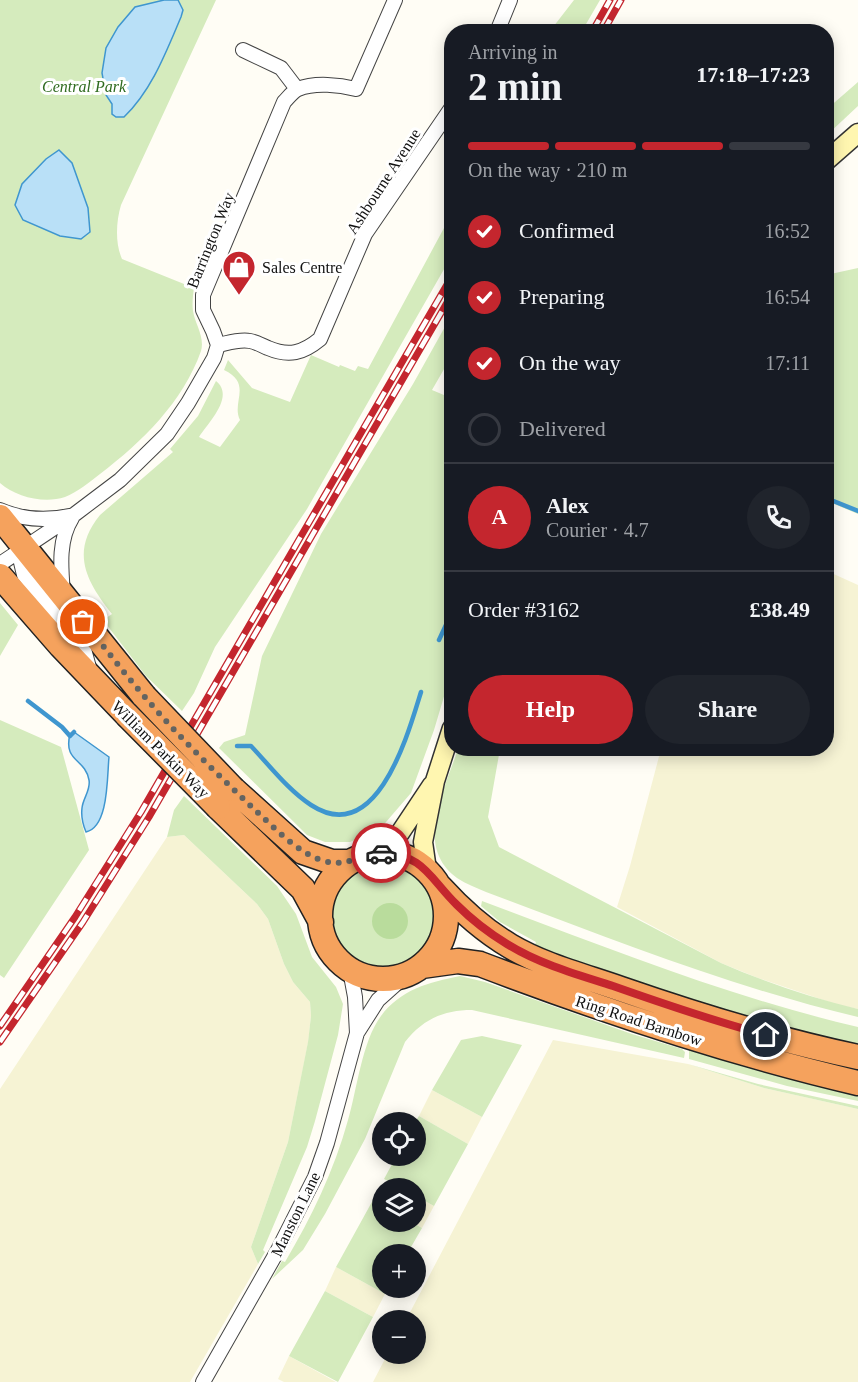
<!DOCTYPE html>
<meta charset="utf-8">
<style>
:root{--surface:#171b24;--page:#20242c;--text:#f1f3f6;--muted:#9ea1a6;--line:#363941;--accent:#c4262e}
body{margin:0;font-family:"Times New Roman",serif;background:var(--page);color:var(--text);height:100vh;display:flex;flex-direction:column;font-size:22px;white-space:nowrap}
*{box-sizing:border-box;margin:0}
p{font-size:20px;color:var(--muted)}
.icon{flex:none;width:33px;height:33px;fill:none;stroke:currentColor;stroke-width:2;stroke-linecap:round;stroke-linejoin:round}
.map{position:relative;flex:1;overflow:hidden}
.side{position:absolute;left:444px;top:24px;width:390px;height:732px;display:flex;flex-direction:column;background:var(--surface);border-radius:24px;box-shadow:0 3px 15px #0003}
.side>*{flex:none}
.fabs{position:absolute;left:372px;top:1112px;display:grid;gap:12px}
.fabs a{display:grid;place-items:center;width:54px;height:54px;border-radius:50%;background:var(--surface);box-shadow:0 3px 15px #0003;font-size:30px}
.pin{position:absolute;display:grid;place-items:center;width:51px;height:51px;color:#fff;margin:-26px;border:3px solid #fff;border-radius:50%;box-shadow:0 2px 6px #0007}
.courier{position:absolute;display:grid;place-items:center;width:60px;height:60px;margin:-30px;border:4px solid #c4262e;border-radius:50%;background:#fff;color:#222;box-shadow:0 2px 8px #0007}
.head em{font-style:normal;font-weight:800}
.head div{display:flex;flex-direction:column-reverse}
.head{display:flex;align-items:center;justify-content:space-between;height:102px;padding:0 24px}
h1{font-size:39px;font-weight:800;line-height:45px}
.bar{display:grid;grid-template-columns:repeat(4,1fr);gap:9px 6px;align-content:center;height:72px;padding:0 24px}
.bar i{height:8px;border-radius:4px;background:var(--line)}
.bar .active{background:var(--accent)}
.bar p{grid-column:span 4}
.line{display:flex;align-items:center;gap:15px;padding:0 24px;border-top:2px solid var(--line)}
.line div{flex:1}
.round{display:grid;place-items:center;flex:none;width:63px;height:63px;border-radius:32px;background:var(--page)}
ol{padding:0 24px;list-style:none}
li{display:flex;align-items:center;gap:18px;height:66px}
li p{margin-inline-start:auto}
li .icon{padding:6px;border-radius:50%;background:var(--accent);color:#fff;stroke-width:4}
li:last-child{color:var(--muted)}
li i{width:33px;height:33px;border:3px solid var(--line);border-radius:50%}
.cta{display:flex;gap:12px;margin-top:auto;padding:12px 24px}
.cta a{flex:1;height:69px;border-radius:36px;background:var(--accent);color:#fff;font-size:24px;font-weight:800;line-height:69px;text-align:center}
.cta a+a{background:var(--page);color:var(--text)}
.map>svg:first-child{display:block}
</style>
<div class="map">
<svg width="858" height="1382" viewBox="0 0 858 1382">
<rect width="100%" height="100%" fill="#fffdf5"/>
<!-- farmland -->
<path fill="#f6f3d4" d="M827 571 858 585V1009L835 1004 758 978 721 963 617 907 630 866 661 749 826 748Z
M184 835 257 904 268 919 284 964 293 982 310 1002 311 1016 308 1043 288 1142 251 1247 258 1264 190 1382H0V1089L167 837Z
M553 1040 688 1064 764 1088 858 1109V1382H373L388 1353H416V1320H406Z
M432 1090 482 1117 468 1144 419 1116Z
M416 1196 434 1206 422 1228 410 1221H416Z
M336 1267 385 1294 373 1317 325 1291Z
M289 1356 336 1382H284L278 1379Z"/>
<!-- green -->
<path fill="#d5ebbd" d="M0 0H216L121 205C116 222 115 243 122 259L194 288C193 295 192 303 193 311 195 324 205 337 201 351 183 402 142 442 100 474 90 482 77 492 65 497 44 504 16 497 0 483Z
M574 0H600L582 31H550Z
M858 82V106L827 135V109Z
M451 215V257L307 509 215 647 194 693 182 711 146 676 103 620 112 614C86 581 70 552 100 515L173 452 170 449 198 416 216 381C235 396 209 422 199 437L220 447 240 420C231 402 253 384 224 370L228 360 252 388 290 402 311 355 339 367 340 365 355 371 358 366 368 369Z
M858 268V514L827 501 826 275Z
M451 316V357L432 390 451 398V673L434 730 411 793 380 829 350 842H325L307 835 219 748 224 742 245 735 262 656 321 534 413 384Z
M0 603 18 625 0 656Z
M0 720 61 747 89 850 4 978 0 975Z
M458 749H500L488 817 499 847 721 963C765 982 811 998 858 1009V1017C731 987 609 938 486 892 477 888 466 884 457 878 413 846 445 789 458 749Z
M184 796 277 886 296 914 312 957 336 987 343 1004 338 1035 315 1121 307 1147 263 1250 265 1252 258 1264 251 1247 288 1142 308 1042 311 1016 310 1002 293 982 284 964 268 919 257 904 184 835 167 837 174 810Z
M329 916a54 54 0 1 1 108 0a54 54 0 1 1-108 0Z
M482 901C606 947 729 997 858 1027V1049L731 1016 533 949 536 942 500 922 481 906Z
M460 976 485 982 632 1034 682 1049 685 1052 684 1058 472 1010C444 1010 423 1019 405 1042L365 1139 325 1214 303 1250 272 1279 282 1261 285 1262C311 1218 334 1171 348 1120 357 1090 362 1041 381 1016 400 990 429 982 460 976Z
M482 1036 522 1045 482 1117 432 1090 461 1040Z
M689 1048 858 1090V1101L787 1086 689 1059Z
M688 1064 758 1084 858 1106V1109L764 1088Z
M419 1116 468 1144 434 1206 416 1196V1188H401L384 1179 397 1155H416L415 1122Z
M373 1200 382 1206V1221H410L422 1228 407 1254H382V1287H389L385 1294 336 1267Z
M325 1291 373 1317 338 1382 289 1356Z"/>
<!-- forest -->
<path fill="#b9dc9c" d="M372 921a18 18 0 1 1 36 0a18 18 0 1 1-36 0Z"/>
<!-- water -->
<path fill="#b9e0f7" stroke="#3f96cf" stroke-width="1.5" d="M164 0H178L183 10 181 17C166 52 152 90 124 117H116L112 114V104L106 95 102 73 106 48 118 27 135 7Z
M59 150 72 163 88 208 90 232 81 239 60 236 23 220 15 205 22 184 46 159Z
M74 732 109 757C107 776 109 827 86 832 83 825 81 816 82 808 83 798 91 790 89 780 85 758 63 762 70 734Z"/>
<g fill="none" stroke-linecap="round" stroke-linejoin="round">
<!-- stream -->
<path stroke="#3f96cf" stroke-width="4.5" d="M826 498 858 511
M439 640 452 612
M28 701 62 727 70 736 74 732
M237 746H251C269 765 289 791 311 805 377 848 408 734 421 692"/>
<!-- street casing -->
<g stroke="#444" stroke-width="16">
<path id="street" d="M497 32 510 0
M243 50 281 68 297 89
M218 345C228 343 239 339 250 341 256 342 263 346 268 348 289 357 303 353 320 339L365 234 452 107
M0 510C21 519 46 521 69 516
M19 554 24 575 84 649 90 671
M0 564 75 514 120 480 167 434 188 403 214 358 218 345 213 331 203 310V295L284 102C288 98 293 91 298 89 315 82 340 85 356 89L395 0
M63 593C61 568 58 540 72 518
M350 970 355 997 357 1033
M203 1382 277 1252 315 1177 327 1143 357 1033 378 1000 406 975"/>
</g>
<!-- secondary casing -->
<g stroke="#333" stroke-width="21">
<path id="secondary" d="M826 161 858 133
M375 853 400 833 432 785
M427 870 423 842 435 781 452 728"/>
</g>
<!-- highway casing -->
<g stroke="#222" stroke-width="27">
<path id="highway" d="M0 517 144 696
M0 576 61 646 127 715
M233 789 303 852 332 862H350
M218 807 303 889 321 922
M320 916a63 63 0 1 1 126 0a63 63 0 1 1-126 0Z
M440 887C461 910 483 930 510 946 544 966 584 976 621 989 699 1016 777 1040 858 1057
M422 966 458 961 480 964C604 1011 729 1053 858 1083"/>
</g>
<!-- street -->
<use href="#street" stroke="#fff" stroke-width="14"/>
<!-- secondary -->
<use href="#secondary" stroke="#fff6b0" stroke-width="18"/>
<!-- highway -->
<use href="#highway" stroke="#f5a25d" stroke-width="24"/>
<!-- rail casing -->
<g stroke="#c4262e" stroke-width="7">
<path id="rail" d="M592 32 610 0
M603 32 621 0
M0 1026 75 917 141 812 452 276
M0 1042 83 922 149 817 452 294"/>
</g>
<!-- rail -->
<use href="#rail" stroke="#fff" stroke-width="4.5" stroke-dasharray="14" stroke-linecap="butt"/>
<!-- highway-bridge casing -->
<g stroke="#222" stroke-width="27" stroke-linecap="butt">
<path id="highway-bridge" d="M144 696 233 789
M127 715 218 807"/>
</g>
<!-- highway-bridge -->
<use href="#highway-bridge" stroke="#f5a25d" stroke-width="24"/>
</g>
<g fill="none" stroke-linecap="round" stroke-linejoin="round">
<!-- done -->
<path stroke="#646461" stroke-width="6" stroke-dasharray="0 10.8" d="M83 622C104 646 123 672 144 696 178 736 217 774 255 810 276 829 296 852 324 861 349 868 359 853 381 853"/>
<!-- route -->
<path stroke="#c4262e" stroke-width="8" d="M381 853C424 854 430 879 457 905 472 920 489 933 507 944 539 964 578 975 613 986 664 1004 714 1021 766 1035"/>
</g>
<!-- icons -->
<defs>
<g id="shop-pin" transform="scale(1.725)"><path d="M0 17L-7.5 6A9.5 9.5 0 1 1 7.5 6Z" fill="#c4262e" stroke="#fff"/><path d="M-5-2.5h2.3a2.7 3.5 0 0 1 5.4 0H5L5.5 6h-11ZM-1.5-2.5h3a1.5 2.3 0 0 0-3 0Z" fill="#fff"/></g>
</defs>
<g fill-rule="evenodd">
<use href="#shop-pin" x="239" y="267"/>
</g>
<g text-anchor="middle" stroke-width="6" stroke-linejoin="round" paint-order="stroke">
<!-- park labels -->
<g font-size="16" font-style="italic" fill="#2f6b1f" stroke="#fff">
<text x="84" y="92">Central Park</text>
</g>
<!-- street labels -->
<g font-size="16" fill="#111" stroke="#fff">
<text transform="translate(383 181) rotate(-57)" y="6">Ashbourne Avenue</text>
<text transform="translate(210 240) rotate(-68)" y="6">Barrington Way</text>
<text transform="translate(161 749) rotate(45)" y="6">William Parkin Way</text>
<text transform="translate(639 1020) rotate(18)" y="6">Ring Road Barnbow</text>
<text transform="translate(295 1214) rotate(-64)" y="6">Manston Lane</text>
</g>
<!-- poi labels -->
<g font-size="16" fill="#111" stroke="#fff" text-anchor="start">
<text x="262" y="273">Sales Centre</text>
</g>
</g>
</svg>
<div class="fabs">
<a><svg class="icon" aria-label="locate" viewBox="0 0 24 24"><circle cx="12" cy="12" r="6"/><path d="M12 2v4M12 18v4M2 12h4M18 12h4"/></svg></a>
<a><svg class="icon" aria-label="layers" viewBox="0 0 24 24"><path d="M12 4l9 5-9 5-9-5zM3 14l9 5 9-5"/></svg></a>
<a>+</a>
<a>−</a>
</div>
<div class="pin" style="left:83px;top:622px;background:#ea580c"><svg class="icon" aria-label="bag" viewBox="0 0 24 24"><path d="M5 8h14l-1 12H6zM9 8a3 3 0 0 1 6 0"/></svg></div>
<div class="pin" style="left:766px;top:1035px;background:#1f2937"><svg class="icon" aria-label="home" viewBox="0 0 24 24"><path d="M3 11l9-7 9 7M6 9v11h12V9"/></svg></div>
<div class="courier" style="left:381px;top:853px"><svg class="icon" aria-label="car" viewBox="0 0 24 24"><path d="M5 17H2v-5l4-1 3-4h7l3 4 3 1v5h-3M9 17h6M6 11h13"/><circle cx="7" cy="17" r="2"/><circle cx="17" cy="17" r="2"/></svg></div>
<section class="side">
<div class="head"><div><h1>2 min</h1><p>Arriving in</p></div><em>17:18–17:23</em></div>
<div class="bar"><i class="active"></i><i class="active"></i><i class="active"></i><i></i><p>On the way · 210 m</p></div>
<ol>
<li><svg class="icon" aria-label="check" viewBox="0 0 24 24"><path d="M5 12l5 5 9-10"/></svg>Confirmed<p>16:52</p></li>
<li><svg class="icon" aria-label="check" viewBox="0 0 24 24"><path d="M5 12l5 5 9-10"/></svg>Preparing<p>16:54</p></li>
<li><svg class="icon" aria-label="check" viewBox="0 0 24 24"><path d="M5 12l5 5 9-10"/></svg>On the way<p>17:11</p></li>
<li><i></i>Delivered</li>
</ol>
<div class="line" style="height:108px"><b class="round" style="background:var(--accent);color:#fff">A</b><div><b>Alex</b><p>Courier · 4.7</p></div><a class="round"><svg class="icon" aria-label="phone" viewBox="0 0 24 24"><path d="M5 4h4l2 5-3 2q2 4 5 5l2-3 5 2v4C11 20 4 13 5 4z"/></svg></a></div>
<div class="line" style="height:78px"><div>Order #3162</div><b>£38.49</b></div>
<div class="cta"><a>Help</a><a>Share</a></div>
</section>
</div>
